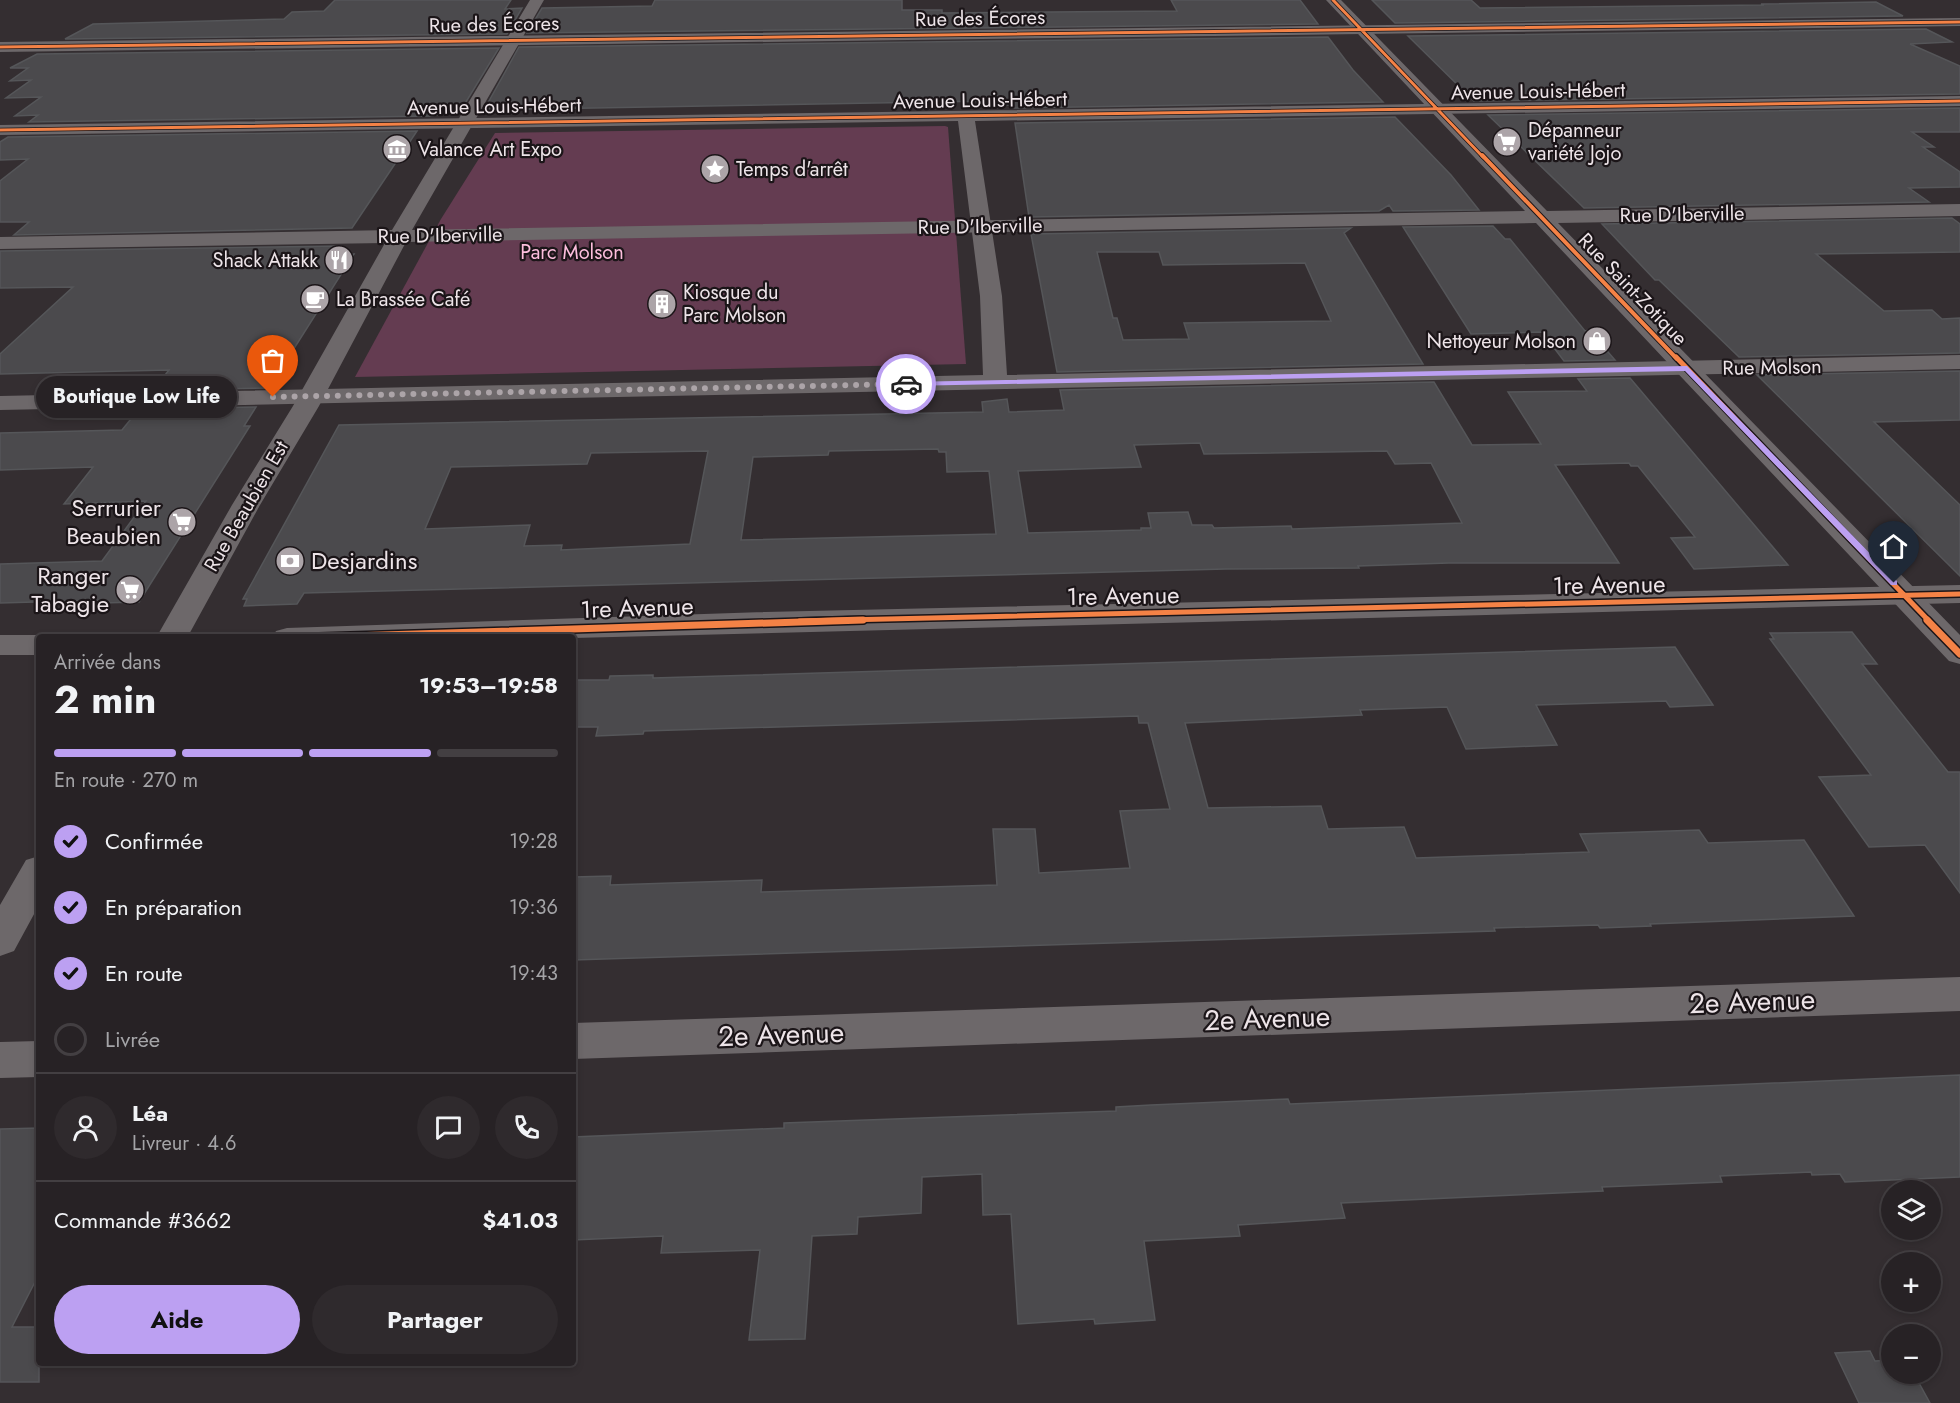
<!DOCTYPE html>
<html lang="fr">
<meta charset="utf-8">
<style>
:root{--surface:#272225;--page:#2f2a2d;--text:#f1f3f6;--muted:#a4a4a7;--line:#433f42;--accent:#bca0f2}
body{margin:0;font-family:Jost,sans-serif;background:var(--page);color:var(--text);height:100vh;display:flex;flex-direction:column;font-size:22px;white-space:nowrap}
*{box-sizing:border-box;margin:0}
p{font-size:20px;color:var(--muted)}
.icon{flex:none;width:33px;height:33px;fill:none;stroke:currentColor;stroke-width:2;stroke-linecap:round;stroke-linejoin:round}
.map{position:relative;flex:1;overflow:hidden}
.side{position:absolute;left:36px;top:634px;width:540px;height:732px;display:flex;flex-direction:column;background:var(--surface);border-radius:6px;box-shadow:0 3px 9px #0003,0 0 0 2px var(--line)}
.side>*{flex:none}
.buttons{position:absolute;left:1881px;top:1180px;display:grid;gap:12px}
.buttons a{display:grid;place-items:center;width:60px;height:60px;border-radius:50%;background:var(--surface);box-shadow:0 3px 9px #0003,0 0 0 2px var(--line);font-size:30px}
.pin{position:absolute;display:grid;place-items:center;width:51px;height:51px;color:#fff;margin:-62px -26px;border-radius:50% 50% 50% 0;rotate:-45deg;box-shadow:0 0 6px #0007}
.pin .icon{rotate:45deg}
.courier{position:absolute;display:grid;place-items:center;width:60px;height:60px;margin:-30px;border:4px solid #bca0f2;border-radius:50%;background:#fff;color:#222;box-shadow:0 2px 8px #0007}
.bubble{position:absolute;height:42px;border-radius:21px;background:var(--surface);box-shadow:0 3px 9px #0003,0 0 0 2px var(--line);font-size:20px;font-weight:700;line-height:42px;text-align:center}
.head em{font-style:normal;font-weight:700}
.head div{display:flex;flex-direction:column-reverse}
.head{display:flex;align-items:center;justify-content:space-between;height:102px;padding:0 18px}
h1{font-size:39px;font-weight:700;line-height:45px}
.bar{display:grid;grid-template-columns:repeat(4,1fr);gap:9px 6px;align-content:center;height:72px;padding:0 18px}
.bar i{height:8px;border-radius:4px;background:var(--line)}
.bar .current{background:var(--accent)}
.bar p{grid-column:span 4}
.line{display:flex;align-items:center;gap:15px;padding:0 18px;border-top:2px solid var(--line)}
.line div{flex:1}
.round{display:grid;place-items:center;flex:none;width:63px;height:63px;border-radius:32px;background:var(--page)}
ol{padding:0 18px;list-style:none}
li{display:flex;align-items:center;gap:18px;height:66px}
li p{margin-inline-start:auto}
li .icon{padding:6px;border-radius:50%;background:var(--accent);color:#111;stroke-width:4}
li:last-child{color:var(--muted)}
li i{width:33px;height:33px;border:3px solid var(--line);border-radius:50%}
.action{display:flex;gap:12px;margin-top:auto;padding:12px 18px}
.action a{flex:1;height:69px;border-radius:36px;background:var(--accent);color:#111;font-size:24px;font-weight:700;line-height:69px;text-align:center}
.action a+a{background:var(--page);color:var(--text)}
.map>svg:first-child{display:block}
</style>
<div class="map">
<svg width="1960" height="1403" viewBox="0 0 1960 1403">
<rect width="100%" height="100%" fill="#342e31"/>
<!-- green -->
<path fill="#643c51" d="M945 126 948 127 966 364 355 377 441 219 495 133Z"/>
<!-- building -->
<path fill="#4b4a4d" stroke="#555659" stroke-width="1.5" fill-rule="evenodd" d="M335 0H511L505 9 522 8 507 34 65 39 93 24 284 19 292 12 324 11Z
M655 0H902V10H942V13L1177 11 1171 0H1300L1318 24 527 33 542 8 652 6Z
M1372 0H1471L1480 8 1764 5 1761 4 1876 2 1903 16 1395 23Z
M1926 29 1952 42 1910 44 1960 66V94L1474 101 1408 36Z
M1328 37 1353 70 1383 102 1012 108V106L988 101 484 110 519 47Z
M499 48 461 110 432 116 29 122 38 115 15 116 41 97 6 98 31 80 10 81 28 68H10L37 54Z
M1960 108V132H1912L1934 147H1923L1960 172V187L1909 188 1929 202 1584 208 1488 115Z
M1395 117 1451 175 1479 210 1393 211 1389 205 1379 211 1029 217 1015 123Z
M417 131 352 228 14 235 29 222H0V181L28 159 0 160V142L8 137Z
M1952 218 1960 224V252L1816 254 1884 311 1932 310 1942 319 1960 318V353L1739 357 1659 280H1655L1602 224Z
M1493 226 1505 239H1510L1585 331 1589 330 1615 360 1564 361 1542 332 1471 334 1403 227Z
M1351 228 1344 233 1423 364 1057 372 1031 234ZM1097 252H1159L1163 265 1305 263 1331 321 1184 323 1189 339 1123 340 1117 318H1113Z
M341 246 335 255 354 254 269 388 153 390 169 370 0 374V354L73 287 0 288V251Z
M1960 371V420L1874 422 1960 505V576L1757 375Z
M1630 378 1788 565 1694 569 1671 538 1695 537 1638 466H1631L1629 463 1555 465 1619 563H1449L1358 566 1359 568 1226 569 304 593 297 604 244 606 247 599H243L339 425 983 412 982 402 1007 399 1009 412 1064 410 1060 390 1434 382 1472 445 1541 444 1508 392 1587 391 1578 379ZM1200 443 1204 454 1387 451 1395 464 1431 463 1462 523 1292 529 1291 526 1214 528 1212 525H1192L1188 512 1148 513 1151 528H1141V530L1028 533 1018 471 1141 467 1134 445ZM938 449 939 452H946L947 472 989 471 996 534 741 540 753 457 828 455 829 451ZM708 451 690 544 561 550 562 545 524 546 530 525 425 529 451 467 587 464 591 453Z
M256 407 244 426H250L139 602 102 603 104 600 0 603V564L102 561 146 501 64 504 93 467 0 470V433L122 430 139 409Z
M1852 632 1877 664H1862L1948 772H1960V893L1925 845 1869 847 1819 777 1871 775 1770 639H1774L1770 633Z
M1675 647 1713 705 1670 707 1666 701 1536 705 1557 745 1466 749 1447 707 1360 710 1362 715 1185 723 1208 808 1321 806 1328 829 1404 827 1416 858 1589 852 1580 834 1699 830 1708 843 1804 840 1854 916 1650 924 1651 926 1600 928 1598 925 1494 928 1495 931 573 960V877L611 876 610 885 762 880 761 892 997 885 993 829H1035L1039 873 1130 868 1120 811 1170 809 1148 723H1139L1138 716 644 731 643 734 596 736 598 727H573V680H609L610 676 653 675V678Z
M1960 1075V1177L1845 1182 1840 1174 1812 1175 1811 1172 1720 1176 1722 1182 1602 1187 1603 1191 1341 1203 1345 1218 1238 1225 1240 1236 1144 1241 1155 1320 1095 1324 1094 1319 1018 1324 1011 1214 983 1215 982 1174 922 1177 921 1213 858 1217 857 1234 812 1236 805 1339 749 1340 760 1250 661 1253 663 1236 573 1240V1137L784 1128V1123L1116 1111V1107L1151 1105 1288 1099 1290 1104Z
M39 1128V1274L12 1327H39V1382H0V1129Z
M1870 1351 1875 1361 1892 1360V1374H1914L1930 1403H1859L1835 1353Z"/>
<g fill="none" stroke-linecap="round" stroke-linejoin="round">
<!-- street -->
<path fill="#6d686a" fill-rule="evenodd" d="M1960 18V26L0 52V42Z
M1960 96V106L975 121 1002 296 1007 375 1960 355V369L0 410V396L983 375 980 296 958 121 0 135V125Z
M1960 585V603L573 638H272L276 631 287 628 765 612Z
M0 635H39L49 638H39V655H0Z
M1960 977V1011L573 1059V1023Z
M39 1041V1077L0 1078V1042Z"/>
<!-- secondary -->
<path fill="#6d686a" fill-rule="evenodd" d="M530 0H544L412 230 1525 211 1326 0H1341L1547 211 1960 204V216L1558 223 1960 635V664L1949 661 1536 223 406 242 319 406 260 505 187 638H156L232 505 293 406 385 243 0 249V237L392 230Z
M39 856V905L14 951 0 956V905L26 860Z"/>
<!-- cycleway-far3 casing -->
<g stroke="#1b1518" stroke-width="4.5">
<path id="cycleway-far3" d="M1333 0 1483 157
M0 47 1960 22
M0 130 1960 101"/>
</g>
<!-- cycleway-far2 casing -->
<g stroke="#1b1518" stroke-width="6">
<path id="cycleway-far2" d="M1482 155 1677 359"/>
</g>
<!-- cycleway-far1 casing -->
<g stroke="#1b1518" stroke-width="8">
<path id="cycleway-far1" d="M1676 357 1929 621
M799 621 1960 594"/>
</g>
<!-- cycleway casing -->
<g stroke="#1b1518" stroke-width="10">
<path id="cycleway" d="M1927 620 1960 654
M287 638 863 620"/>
</g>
<!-- cycleway-far3 -->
<use href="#cycleway-far3" stroke="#f48246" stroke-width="3"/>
<!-- cycleway-far2 -->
<use href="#cycleway-far2" stroke="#f48246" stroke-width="4"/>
<!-- cycleway-far1 -->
<use href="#cycleway-far1" stroke="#f48246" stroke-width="5"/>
<!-- cycleway -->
<use href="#cycleway" stroke="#f48246" stroke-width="7"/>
</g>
<!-- route -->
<path fill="#bca0f2" d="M1687 366 1897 581V585H1891L1685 371 906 386 902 384 906 382Z"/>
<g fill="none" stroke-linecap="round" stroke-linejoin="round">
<!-- done -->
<path stroke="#aca4a8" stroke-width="6" stroke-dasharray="0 10.8" d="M273 397 906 384"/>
</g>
<!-- icons -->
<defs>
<g id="supermarket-disc" transform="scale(1.5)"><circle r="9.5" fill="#aca4a8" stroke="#1b1518"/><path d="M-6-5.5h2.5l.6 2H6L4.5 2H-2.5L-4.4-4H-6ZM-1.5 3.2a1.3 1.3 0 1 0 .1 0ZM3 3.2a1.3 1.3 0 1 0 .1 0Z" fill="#fff"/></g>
<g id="museum-disc" transform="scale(1.5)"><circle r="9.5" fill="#aca4a8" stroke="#1b1518"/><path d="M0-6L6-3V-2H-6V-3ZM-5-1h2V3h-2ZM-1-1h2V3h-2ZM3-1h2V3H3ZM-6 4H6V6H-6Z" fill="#fff"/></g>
<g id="sight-disc" transform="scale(1.5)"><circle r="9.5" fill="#aca4a8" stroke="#1b1518"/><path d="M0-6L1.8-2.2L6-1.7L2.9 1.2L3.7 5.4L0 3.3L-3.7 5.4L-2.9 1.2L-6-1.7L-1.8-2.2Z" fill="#fff"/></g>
<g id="restaurant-disc" transform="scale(1.5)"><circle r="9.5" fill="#aca4a8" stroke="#1b1518"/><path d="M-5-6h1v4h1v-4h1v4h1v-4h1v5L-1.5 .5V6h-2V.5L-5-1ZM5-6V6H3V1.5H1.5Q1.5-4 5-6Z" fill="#fff"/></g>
<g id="cafe-disc" transform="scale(1.5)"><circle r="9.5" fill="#aca4a8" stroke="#1b1518"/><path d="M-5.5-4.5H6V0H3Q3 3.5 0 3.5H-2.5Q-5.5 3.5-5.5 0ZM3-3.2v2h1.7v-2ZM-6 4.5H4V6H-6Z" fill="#fff"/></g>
<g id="building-disc" transform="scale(1.5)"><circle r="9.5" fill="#aca4a8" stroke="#1b1518"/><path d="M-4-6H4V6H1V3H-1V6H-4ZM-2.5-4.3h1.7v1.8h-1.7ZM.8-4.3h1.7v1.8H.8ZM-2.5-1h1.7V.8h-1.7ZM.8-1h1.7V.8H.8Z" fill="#fff"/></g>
<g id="shop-disc" transform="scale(1.5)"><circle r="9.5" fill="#aca4a8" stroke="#1b1518"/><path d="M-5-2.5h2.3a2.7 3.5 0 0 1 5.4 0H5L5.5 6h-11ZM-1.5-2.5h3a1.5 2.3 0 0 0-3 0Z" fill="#fff"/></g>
<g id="bank-disc" transform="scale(1.5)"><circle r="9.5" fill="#aca4a8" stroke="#1b1518"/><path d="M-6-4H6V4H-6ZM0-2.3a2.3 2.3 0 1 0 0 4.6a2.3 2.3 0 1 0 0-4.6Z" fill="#fff"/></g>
</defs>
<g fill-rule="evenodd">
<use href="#supermarket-disc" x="1507" y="142"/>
<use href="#museum-disc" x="397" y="149"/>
<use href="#sight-disc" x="715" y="169"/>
<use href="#restaurant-disc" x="339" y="260"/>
<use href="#cafe-disc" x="315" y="299"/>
<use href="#building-disc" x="662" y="304"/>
<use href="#shop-disc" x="1597" y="341"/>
<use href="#supermarket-disc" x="182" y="522"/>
<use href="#bank-disc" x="290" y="561"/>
<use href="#supermarket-disc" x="130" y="590"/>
</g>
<g text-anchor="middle" stroke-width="4.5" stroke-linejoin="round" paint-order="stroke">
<!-- far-street labels -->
<g font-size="20" fill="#ede4e8" stroke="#1b1518">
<text transform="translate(980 18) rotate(-1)" y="7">Rue des Écores</text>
<text transform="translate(494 24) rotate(-1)" y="7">Rue des Écores</text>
<text transform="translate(1538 91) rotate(-1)" y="7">Avenue Louis-Hébert</text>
<text transform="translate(980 100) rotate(-1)" y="7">Avenue Louis-Hébert</text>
<text transform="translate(494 106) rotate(-1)" y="7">Avenue Louis-Hébert</text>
<text transform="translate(1682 214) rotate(-1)" y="7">Rue D'Iberville</text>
<text transform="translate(980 226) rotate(-1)" y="7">Rue D'Iberville</text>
<text transform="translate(440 235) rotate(-1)" y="7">Rue D'Iberville</text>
<text transform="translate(1633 289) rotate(46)" y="7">Rue Saint-Zotique</text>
<text transform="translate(1772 367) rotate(-1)" y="7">Rue Molson</text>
<text transform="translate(246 506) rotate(-60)" y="7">Rue Beaubien Est</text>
</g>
<!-- far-poi labels -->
<g font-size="20" fill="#ede4e8" stroke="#1b1518" text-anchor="start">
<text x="1528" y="137">Dépanneur<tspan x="1528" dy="23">variété Jojo</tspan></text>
<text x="418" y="156">Valance Art Expo</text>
<text x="736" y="176">Temps d'arrêt</text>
<text x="318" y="267" text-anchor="end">Shack Attakk</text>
<text x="683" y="299">Kiosque du<tspan x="683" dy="23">Parc Molson</tspan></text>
<text x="336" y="306">La Brassée Café</text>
<text x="1576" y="348" text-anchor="end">Nettoyeur Molson</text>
</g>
<!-- far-park labels -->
<g font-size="20" fill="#fdbedd" stroke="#1b1518">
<text x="572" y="259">Parc Molson</text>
</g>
<!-- poi labels -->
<g font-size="24" fill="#ede4e8" stroke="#1b1518" text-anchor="end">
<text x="161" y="516">Serrurier<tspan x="161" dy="28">Beaubien</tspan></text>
<text x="311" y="569" text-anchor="start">Desjardins</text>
<text x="109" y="584">Ranger<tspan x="109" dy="28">Tabagie</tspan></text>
</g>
<!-- street labels -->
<g font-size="24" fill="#ede4e8" stroke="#1b1518">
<text transform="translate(1609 585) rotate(-1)" y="8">1re Avenue</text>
<text transform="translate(1123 596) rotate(-1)" y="8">1re Avenue</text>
<text transform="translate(637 608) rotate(-2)" y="8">1re Avenue</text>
</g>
<!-- near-street labels -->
<g font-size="28" fill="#ede4e8" stroke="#1b1518">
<text transform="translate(1752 1001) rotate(-2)" y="10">2e Avenue</text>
<text transform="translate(1267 1018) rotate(-2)" y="10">2e Avenue</text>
<text transform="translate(781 1034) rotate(-2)" y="10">2e Avenue</text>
</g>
</g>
</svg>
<div class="buttons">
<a><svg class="icon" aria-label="layers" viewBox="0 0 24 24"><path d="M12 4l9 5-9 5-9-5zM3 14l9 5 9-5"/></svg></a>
<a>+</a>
<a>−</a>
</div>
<div class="pin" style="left:273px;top:397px;background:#ea580c"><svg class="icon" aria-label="bag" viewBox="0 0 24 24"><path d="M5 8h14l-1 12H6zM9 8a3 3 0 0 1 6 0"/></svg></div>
<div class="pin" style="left:1894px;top:583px;background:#1f2937"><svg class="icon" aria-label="home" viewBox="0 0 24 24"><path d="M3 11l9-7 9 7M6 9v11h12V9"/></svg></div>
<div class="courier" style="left:906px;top:384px"><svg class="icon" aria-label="car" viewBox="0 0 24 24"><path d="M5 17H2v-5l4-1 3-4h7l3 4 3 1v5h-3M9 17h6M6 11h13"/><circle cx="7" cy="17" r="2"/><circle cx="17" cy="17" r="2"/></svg></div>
<div class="bubble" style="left:36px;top:376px;width:201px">Boutique Low Life</div>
<section class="side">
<div class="head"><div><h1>2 min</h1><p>Arrivée dans</p></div><em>19:53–19:58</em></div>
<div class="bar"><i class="current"></i><i class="current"></i><i class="current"></i><i></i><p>En route · 270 m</p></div>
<ol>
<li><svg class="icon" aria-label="check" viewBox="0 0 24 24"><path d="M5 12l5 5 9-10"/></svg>Confirmée<p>19:28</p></li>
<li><svg class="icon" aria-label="check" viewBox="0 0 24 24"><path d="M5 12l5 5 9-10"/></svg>En préparation<p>19:36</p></li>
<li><svg class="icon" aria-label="check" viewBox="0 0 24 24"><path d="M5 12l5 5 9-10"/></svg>En route<p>19:43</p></li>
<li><i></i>Livrée</li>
</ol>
<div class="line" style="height:108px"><a class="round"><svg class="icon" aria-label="person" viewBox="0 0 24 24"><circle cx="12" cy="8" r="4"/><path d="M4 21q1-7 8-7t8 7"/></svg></a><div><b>Léa</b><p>Livreur · 4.6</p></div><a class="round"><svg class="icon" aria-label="chat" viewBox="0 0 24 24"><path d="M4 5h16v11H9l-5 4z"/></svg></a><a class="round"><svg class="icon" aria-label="phone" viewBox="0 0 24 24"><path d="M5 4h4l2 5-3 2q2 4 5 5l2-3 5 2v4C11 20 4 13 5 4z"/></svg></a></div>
<div class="line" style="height:78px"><div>Commande #3662</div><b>$41.03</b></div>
<div class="action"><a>Aide</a><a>Partager</a></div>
</section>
</div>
